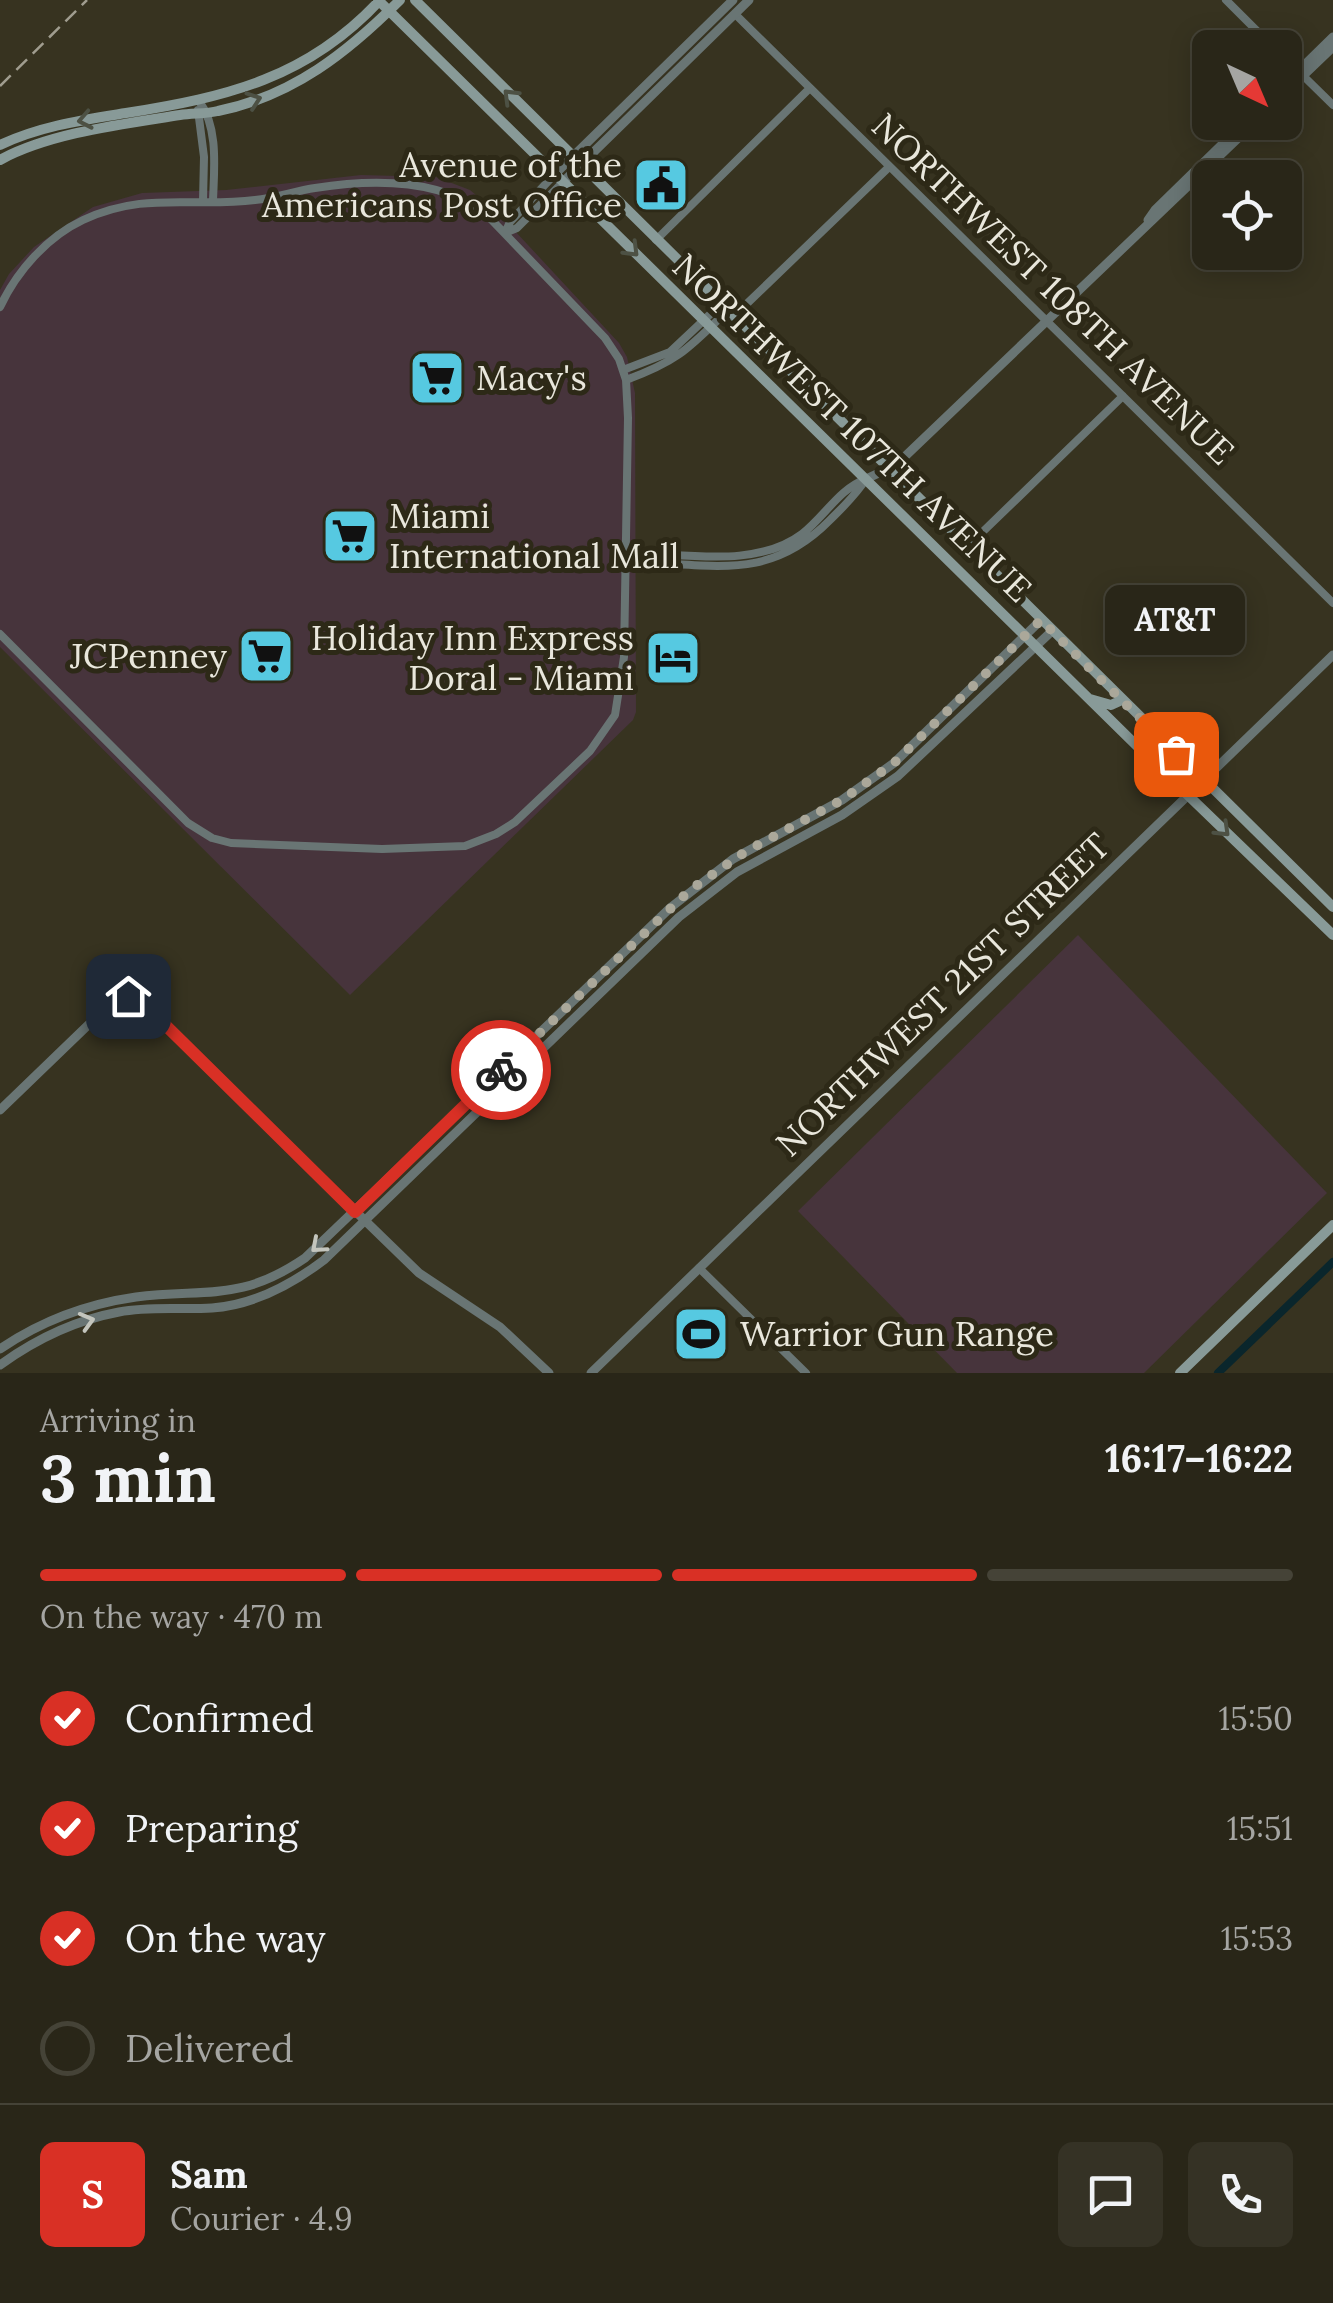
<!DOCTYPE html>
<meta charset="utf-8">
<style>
:root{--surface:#292618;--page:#353225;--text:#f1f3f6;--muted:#a5a5a2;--line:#454337;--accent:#d93025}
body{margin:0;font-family:Lora,serif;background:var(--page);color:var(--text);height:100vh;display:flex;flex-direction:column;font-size:38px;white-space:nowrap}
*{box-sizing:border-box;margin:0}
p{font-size:32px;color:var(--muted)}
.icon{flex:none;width:55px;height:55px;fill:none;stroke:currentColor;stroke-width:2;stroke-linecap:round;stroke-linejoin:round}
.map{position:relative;height:1373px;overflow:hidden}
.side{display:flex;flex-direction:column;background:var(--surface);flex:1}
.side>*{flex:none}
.needle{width:65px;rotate:136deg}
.controls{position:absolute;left:1192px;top:30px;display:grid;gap:20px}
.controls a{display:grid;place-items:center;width:110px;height:110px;border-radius:15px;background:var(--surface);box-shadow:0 5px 25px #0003,0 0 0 2px var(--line);font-size:50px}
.pin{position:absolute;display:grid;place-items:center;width:85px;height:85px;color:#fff;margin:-42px;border-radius:20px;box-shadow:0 5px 15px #0006}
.courier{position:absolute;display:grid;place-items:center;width:100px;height:100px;margin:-50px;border:8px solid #d93025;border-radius:50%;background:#fff;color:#222;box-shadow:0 2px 12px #0007}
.bubble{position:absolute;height:70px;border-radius:15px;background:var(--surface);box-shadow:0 5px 25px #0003,0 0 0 2px var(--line);font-size:32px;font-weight:700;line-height:70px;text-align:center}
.headline em{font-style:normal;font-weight:700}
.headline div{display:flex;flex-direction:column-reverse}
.headline{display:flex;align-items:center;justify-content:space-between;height:170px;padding:0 40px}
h1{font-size:65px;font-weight:700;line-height:75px}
.bar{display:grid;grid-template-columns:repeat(4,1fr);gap:15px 10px;align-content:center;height:120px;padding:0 40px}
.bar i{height:12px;border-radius:8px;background:var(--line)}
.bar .current{background:var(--accent)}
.bar p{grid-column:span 4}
.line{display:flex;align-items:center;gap:25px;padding:0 40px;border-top:2px solid var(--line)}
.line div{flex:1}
.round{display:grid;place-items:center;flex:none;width:105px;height:105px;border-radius:15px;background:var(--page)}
ol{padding:0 40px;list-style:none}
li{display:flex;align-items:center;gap:30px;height:110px}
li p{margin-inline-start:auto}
li .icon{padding:10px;border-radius:50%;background:var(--accent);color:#fff;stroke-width:4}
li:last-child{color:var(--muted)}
li i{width:55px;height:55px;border:5px solid var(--line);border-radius:50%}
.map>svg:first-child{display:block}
</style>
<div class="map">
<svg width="1333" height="1373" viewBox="0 0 1333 1373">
<rect width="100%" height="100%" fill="#373320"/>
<!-- commercial -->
<path fill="#47343c" d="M361 175 436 177 470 190 502 217 619 343 627 357 635 393 636 712 633 720 350 995 0 647V290L9 274 34 247 93 207 142 193 226 190Z
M1078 935 1327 1193 1144 1373H957L798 1211Z"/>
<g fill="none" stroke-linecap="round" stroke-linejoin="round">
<!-- canal -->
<path stroke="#0a262c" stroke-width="8" d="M1218 1373 1333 1262"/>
<!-- minor -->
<path stroke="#697574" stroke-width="8" d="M1226 0 1274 48
M735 14 1333 603
M1285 58 1333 105
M199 101C219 128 214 169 213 201
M198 110 204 157 203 201
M505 233 517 228 563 182
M505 233 510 222 555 174
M656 240 810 88
M0 307C17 271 47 237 83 220 145 191 192 208 255 200 275 198 295 191 315 188 371 179 437 178 484 212L605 338 619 359 626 380 628 418 624 657 615 715 590 751 515 822 496 834 465 846 382 849 231 843 212 838 188 823 0 634
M733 317 889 167
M623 370 670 352 721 304
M626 380C678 361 688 349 727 311
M967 547 1123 396
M625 556 635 562C714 564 769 582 830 520 843 507 856 495 866 479
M625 556 635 553C688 554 757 568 802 534 825 516 839 489 866 479
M699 1268 806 1373"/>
<!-- tertiary -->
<path stroke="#697574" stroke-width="9" d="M1285 84 1333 37
M1285 93 1333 47
M555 174 733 0
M563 182 749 0
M1148 220 1155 210 1245 122
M866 479 896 465 1255 122
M0 1110 113 1001 124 997 136 998 419 1273 500 1327 549 1373
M0 1349C41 1321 87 1304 136 1297 206 1288 239 1303 305 1258L670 908 733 859 842 800 894 763 1041 620
M0 1365C36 1339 76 1320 119 1312 150 1306 181 1310 212 1308 254 1305 291 1285 324 1260L679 917 737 872 842 815 898 776 1052 631
M591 1373 1333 655"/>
<!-- secondary -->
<path stroke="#889a98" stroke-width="10" d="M378 0 1139 748 1333 935
M415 0 1333 907
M0 145C40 126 83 120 126 113 227 97 308 78 380 0
M0 160C49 133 124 124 180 115 193 113 206 114 218 111 293 96 348 52 400 0
M1090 699 1111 705 1122 700
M1180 1373 1333 1225"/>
<!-- rail -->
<path stroke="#a09d8f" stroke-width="2.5" stroke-dasharray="15 8" stroke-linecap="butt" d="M0 86 87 0"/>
</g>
<!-- one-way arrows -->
<defs><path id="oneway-chevron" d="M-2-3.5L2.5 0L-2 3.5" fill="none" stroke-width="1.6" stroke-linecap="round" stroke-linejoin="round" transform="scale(2.5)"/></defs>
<g stroke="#4d5144">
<use href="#oneway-chevron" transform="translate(510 96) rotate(-135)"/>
<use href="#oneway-chevron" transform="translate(254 100) rotate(-19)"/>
<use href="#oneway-chevron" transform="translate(85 120) rotate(169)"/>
<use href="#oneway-chevron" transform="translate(632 250) rotate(45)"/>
<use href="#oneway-chevron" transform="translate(1223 830) rotate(44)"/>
</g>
<g stroke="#c3c5bd">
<use href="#oneway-chevron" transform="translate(318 1246) rotate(139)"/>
<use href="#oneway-chevron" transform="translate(87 1321) rotate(-16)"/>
</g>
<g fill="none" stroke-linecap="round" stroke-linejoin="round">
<!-- done -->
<path stroke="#aba89a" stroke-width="10" stroke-dasharray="0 18" d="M501 1070 690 890 745 852 842 800 894 763 1041 620 1176 754"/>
<!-- route -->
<path stroke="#d93025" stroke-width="12" d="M128 996 146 1006 355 1212 501 1070"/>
</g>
<!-- icons -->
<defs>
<g id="civic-square" transform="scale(2.875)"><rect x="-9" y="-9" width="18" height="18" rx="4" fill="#56c9e1" stroke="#2d2917"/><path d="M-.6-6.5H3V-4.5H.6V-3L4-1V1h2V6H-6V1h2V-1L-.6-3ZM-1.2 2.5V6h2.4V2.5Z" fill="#111"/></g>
<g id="supermarket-square" transform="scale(2.875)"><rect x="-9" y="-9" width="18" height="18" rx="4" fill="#56c9e1" stroke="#2d2917"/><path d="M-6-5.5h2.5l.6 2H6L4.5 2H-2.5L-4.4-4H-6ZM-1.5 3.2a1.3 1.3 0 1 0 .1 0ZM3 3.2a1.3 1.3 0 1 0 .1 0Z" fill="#111"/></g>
<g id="hotel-square" transform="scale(2.875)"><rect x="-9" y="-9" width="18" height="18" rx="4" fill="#56c9e1" stroke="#2d2917"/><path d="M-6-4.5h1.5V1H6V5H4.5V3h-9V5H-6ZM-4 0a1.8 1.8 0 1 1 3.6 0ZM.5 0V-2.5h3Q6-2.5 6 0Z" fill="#111"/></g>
<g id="stadium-square" transform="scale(2.875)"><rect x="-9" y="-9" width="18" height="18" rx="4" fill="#56c9e1" stroke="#2d2917"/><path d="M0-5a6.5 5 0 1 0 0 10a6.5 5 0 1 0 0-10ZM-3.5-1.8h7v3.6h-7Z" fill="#111"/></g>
</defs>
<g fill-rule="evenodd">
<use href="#civic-square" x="661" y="185"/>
<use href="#supermarket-square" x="437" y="378"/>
<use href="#supermarket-square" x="350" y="536"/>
<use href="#supermarket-square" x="266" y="656"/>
<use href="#hotel-square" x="673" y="658"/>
<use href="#stadium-square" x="701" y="1334"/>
</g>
<g text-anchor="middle" stroke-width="10" stroke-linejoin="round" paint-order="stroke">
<!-- poi labels -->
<g font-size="35" fill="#e9e7dc" stroke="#2d2917" text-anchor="end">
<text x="622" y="177">Avenue of the<tspan x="622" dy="40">Americans Post Office</tspan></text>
<text x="476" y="390" text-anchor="start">Macy's</text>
<text x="389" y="528" text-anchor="start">Miami<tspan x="389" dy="40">International Mall</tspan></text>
<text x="634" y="650">Holiday Inn Express<tspan x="634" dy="40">Doral - Miami</tspan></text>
<text x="227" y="668">JCPenney</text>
<text x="740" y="1346" text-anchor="start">Warrior Gun Range</text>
</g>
<!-- street labels -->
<g font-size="35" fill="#e9e7dc" stroke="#2d2917">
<text transform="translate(1053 289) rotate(44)" y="12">NORTHWEST 108TH AVENUE</text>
<text transform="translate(852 428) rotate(44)" y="12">NORTHWEST 107TH AVENUE</text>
<text transform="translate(943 995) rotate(-44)" y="12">NORTHWEST 21ST STREET</text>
</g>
</g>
</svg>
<div class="controls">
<a><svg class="needle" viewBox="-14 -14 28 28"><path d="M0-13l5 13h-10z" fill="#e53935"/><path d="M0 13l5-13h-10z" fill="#a5a5a2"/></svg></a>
<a><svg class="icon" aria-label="locate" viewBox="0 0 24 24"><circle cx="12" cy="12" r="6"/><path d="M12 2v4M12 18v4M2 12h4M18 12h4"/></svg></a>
</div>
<div class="pin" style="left:1176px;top:754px;background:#ea580c"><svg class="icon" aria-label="bag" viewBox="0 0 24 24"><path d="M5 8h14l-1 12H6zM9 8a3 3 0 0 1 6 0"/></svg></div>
<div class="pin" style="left:128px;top:996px;background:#1f2937"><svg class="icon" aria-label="home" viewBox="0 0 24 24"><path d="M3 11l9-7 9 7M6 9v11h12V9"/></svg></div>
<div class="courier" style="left:501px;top:1070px"><svg class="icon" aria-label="bike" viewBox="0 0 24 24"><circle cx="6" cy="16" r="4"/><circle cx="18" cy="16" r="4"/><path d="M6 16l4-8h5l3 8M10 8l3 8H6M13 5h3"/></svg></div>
<div class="bubble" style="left:1105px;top:585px;width:140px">AT&amp;T</div>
</div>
<section class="side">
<div class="headline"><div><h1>3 min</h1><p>Arriving in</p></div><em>16:17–16:22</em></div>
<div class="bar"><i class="current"></i><i class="current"></i><i class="current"></i><i></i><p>On the way · 470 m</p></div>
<ol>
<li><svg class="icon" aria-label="check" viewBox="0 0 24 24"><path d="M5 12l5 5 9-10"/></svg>Confirmed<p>15:50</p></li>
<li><svg class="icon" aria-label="check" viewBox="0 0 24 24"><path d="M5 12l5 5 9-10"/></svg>Preparing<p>15:51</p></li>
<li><svg class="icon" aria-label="check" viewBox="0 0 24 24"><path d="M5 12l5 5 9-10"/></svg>On the way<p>15:53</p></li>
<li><i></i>Delivered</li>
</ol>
<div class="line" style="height:180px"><b class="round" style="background:var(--accent);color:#fff">S</b><div><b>Sam</b><p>Courier · 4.9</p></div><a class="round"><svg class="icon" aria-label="chat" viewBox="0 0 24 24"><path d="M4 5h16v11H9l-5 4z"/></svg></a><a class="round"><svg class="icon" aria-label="phone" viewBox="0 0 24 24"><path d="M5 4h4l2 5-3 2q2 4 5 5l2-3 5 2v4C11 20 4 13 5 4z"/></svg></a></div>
</section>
